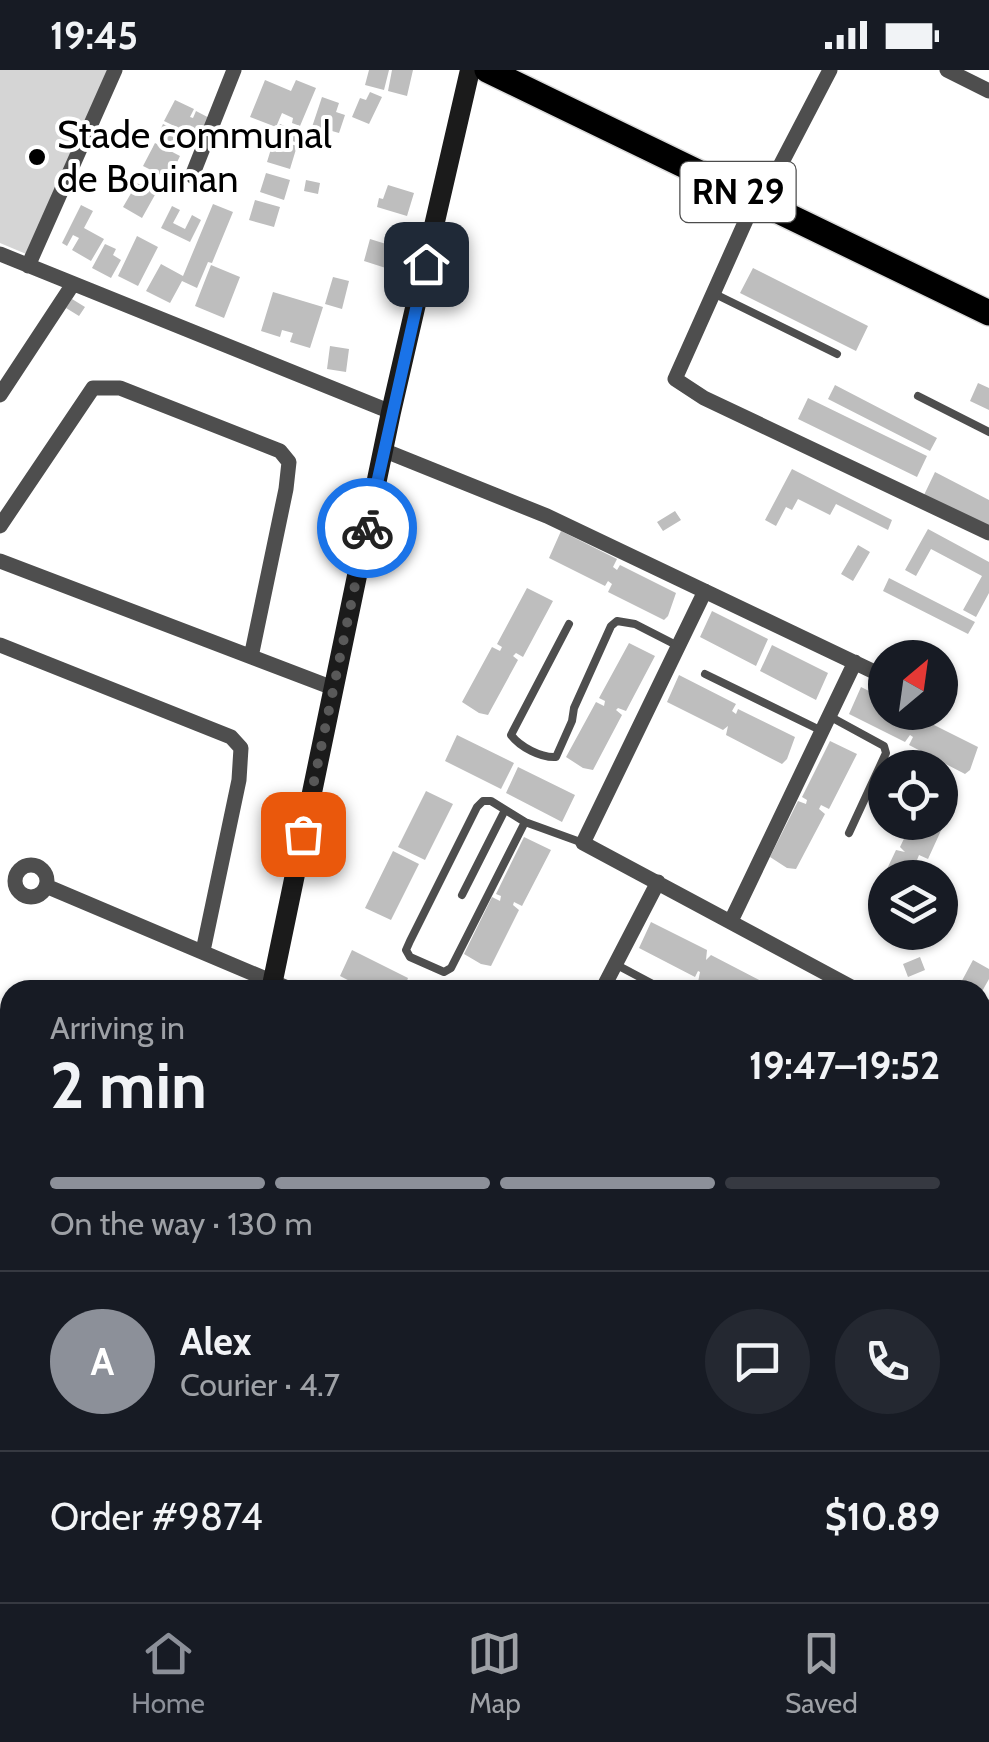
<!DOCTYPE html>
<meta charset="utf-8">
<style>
:root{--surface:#171b24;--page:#242831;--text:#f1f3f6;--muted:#9ea1a6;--line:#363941;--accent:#8c9099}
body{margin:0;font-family:Cabin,sans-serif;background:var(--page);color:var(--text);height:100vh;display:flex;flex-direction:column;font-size:38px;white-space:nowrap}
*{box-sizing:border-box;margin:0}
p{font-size:32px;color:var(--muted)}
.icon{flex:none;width:55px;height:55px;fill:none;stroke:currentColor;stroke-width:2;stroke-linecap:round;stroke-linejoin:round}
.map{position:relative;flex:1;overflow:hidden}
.drawer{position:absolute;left:0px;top:910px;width:990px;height:622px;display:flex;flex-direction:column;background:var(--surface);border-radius:30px 30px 0 0;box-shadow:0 2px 8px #0004}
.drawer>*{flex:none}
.needle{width:65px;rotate:29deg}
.fabs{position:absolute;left:868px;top:570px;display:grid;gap:20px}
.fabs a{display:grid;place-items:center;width:90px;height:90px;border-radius:50%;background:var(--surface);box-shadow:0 2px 8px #0004;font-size:50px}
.pin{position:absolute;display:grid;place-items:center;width:85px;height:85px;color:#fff;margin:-42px;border-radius:20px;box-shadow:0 5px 15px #0006}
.courier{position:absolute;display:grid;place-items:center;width:100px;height:100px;margin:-50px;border:8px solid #1a73e8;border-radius:50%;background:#fff;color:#222;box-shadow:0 2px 12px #0007}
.overview em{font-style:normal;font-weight:700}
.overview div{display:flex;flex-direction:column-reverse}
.overview{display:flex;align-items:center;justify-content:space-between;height:170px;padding:0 50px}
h1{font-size:65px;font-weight:700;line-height:75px}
.bar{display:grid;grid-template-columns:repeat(4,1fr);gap:15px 10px;align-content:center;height:120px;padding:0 50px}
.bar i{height:12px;border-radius:8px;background:var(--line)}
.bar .active{background:var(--accent)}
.bar p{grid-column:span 4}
.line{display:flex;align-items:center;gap:25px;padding:0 50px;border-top:2px solid var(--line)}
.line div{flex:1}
.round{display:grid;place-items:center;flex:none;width:105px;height:105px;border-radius:52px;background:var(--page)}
.status{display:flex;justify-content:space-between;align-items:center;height:70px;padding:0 50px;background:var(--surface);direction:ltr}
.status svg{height:28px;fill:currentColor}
.dock{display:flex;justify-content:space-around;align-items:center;height:140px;border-top:2px solid var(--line);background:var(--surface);font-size:28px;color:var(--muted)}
.dock a{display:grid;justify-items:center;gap:5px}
.dock .active{color:var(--accent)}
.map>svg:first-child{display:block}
</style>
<div class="status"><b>19:45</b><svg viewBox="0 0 49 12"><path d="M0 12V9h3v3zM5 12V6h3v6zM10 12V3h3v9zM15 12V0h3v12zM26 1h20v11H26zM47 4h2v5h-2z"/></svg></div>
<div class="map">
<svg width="989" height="1532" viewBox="0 0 989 1532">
<rect width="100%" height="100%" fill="#fff"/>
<!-- green -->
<path fill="#d5d5d5" d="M0 0H111L31 186 0 173Z"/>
<!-- building -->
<path fill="#bebebe" d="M369 0H389L384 20 365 15Z
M392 0H413L407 26 388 21Z
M265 10 291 21 296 10 316 18 300 56 292 53 293 48 282 43 276 57 250 47Z
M370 22 382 27 369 54 352 47 360 28 366 30Z
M322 27 339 33 336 42 345 45 339 63 332 61 329 67 321 64 316 75 307 72Z
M175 30 194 39 190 47 193 48 196 41 217 52 207 72 164 51Z
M163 54 185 65 179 78 157 67Z
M280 54 299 62 295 72 275 64Z
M274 69 297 76 290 99 267 92Z
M155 73 180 86 169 109 143 96Z
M266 103 290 110 284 130 260 122Z
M306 110 320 113 318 124 304 121Z
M137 113 156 123 142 148 123 137Z
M388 115 414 123 407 146 377 137 379 128 383 129Z
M255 130 280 137 274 157 249 150Z
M213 134 233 142 212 193 208 192 197 218 182 211 170 233 146 221 161 194 183 206Z
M81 135 93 141 84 158 104 169 91 191 72 180 79 168 73 165 67 176 62 173Z
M172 136 180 140 173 153 185 159 192 145 201 150 190 172 161 158Z
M137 166 158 177 138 216 118 206Z
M370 169 399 178 392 200 364 191Z
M105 174 116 179 113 185 121 190 111 208 92 198Z
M211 195 240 207 224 248 195 236Z
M753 198 868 256 856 281 740 223Z
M395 205 419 212 414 227 390 219Z
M333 207 349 211 342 239 325 234Z
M273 222 323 237 310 278 290 272 293 263 282 260 280 267 261 261Z
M72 229 85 237 79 246 66 238Z
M330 276 349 279 346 302 327 299Z
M978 313 989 318V340L970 331Z
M835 315 937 368 930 381 828 329Z
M808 328 927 386 917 407 798 349Z
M792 399 892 450 888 460 836 434 830 445 798 429 792 440 786 437 776 456 765 450Z
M935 402 989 430V458L924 425Z
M675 441 681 450 663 461 657 452Z
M928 459 989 492V523L976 547 963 540 982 506 931 479 916 506 905 500Z
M561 461 617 489 613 497 617 500 620 495 676 523 668 546 664 550 608 522 612 514 608 511 605 516 549 488Z
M858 475 870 482 853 511 841 504Z
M889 508 975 552 968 564 883 521Z
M527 518 553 531 523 587 516 583 513 586 518 590 488 645 479 643 462 632 492 577 500 581 502 577 497 574Z
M712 541 768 569 756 596 700 567Z
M629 573 655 586 626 641 618 638 616 640 622 645 593 700 583 698 566 687 596 632 604 636 605 631 599 628Z
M772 575 828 603 816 630 760 601Z
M679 605 736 634 732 641 736 644 738 639 795 667 787 689 782 694 726 665 728 656 723 660 667 632Z
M861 617 885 629V642H911L917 646 913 653 916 656 922 649 978 677 970 700 965 704 909 675 913 667 910 665 905 672 849 644Z
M457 665 514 693 501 719 445 691Z
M830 671 857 684 829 739 821 735 819 739 825 744 796 799 787 798 770 787 798 731 806 734 807 730 802 727Z
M518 697 575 725 562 752 506 723Z
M426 721 453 734 425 790 398 777Z
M940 724 954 732 928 789 919 785 917 790 923 792 915 808H885V847L873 841 869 837 896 780 905 782 900 777 912 752H940Z
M524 767 551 780 522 836 514 832 513 835 519 840 491 896 481 894 464 884 492 827 500 831 501 826 496 824Z
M393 781 419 794 391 850 365 838Z
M651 852 707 880 706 890 711 885 767 914 764 920H714L698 912 700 902 698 901 695 907 639 878Z
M352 880 408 908 405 916 409 918 413 912 429 920H367L340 906Z
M920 887 925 900 908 907 903 894Z
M973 890 989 899V909L980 925V920H957Z
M980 996 989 1001V1061L980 1056Z
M980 1156 989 1160V1200L980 1217Z
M0 1421 10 1424V1465L0 1462Z
M90 1522H113L108 1532H102L89 1525Z
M833 1522H859V1526L835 1532Z"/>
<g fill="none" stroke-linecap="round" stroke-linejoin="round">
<!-- primary casing -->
<g stroke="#dbdbdb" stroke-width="28">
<path id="primary" d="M487 0 989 243"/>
</g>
<!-- lane -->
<path stroke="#4e4e4e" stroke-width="8" d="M715 224 837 284
M918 326 989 362
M569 554 511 665C520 677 541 688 556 687L572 651 574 638 611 556 617 551 635 554 678 576
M705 604 822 661
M829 646 884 676 886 683 849 763
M525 752 451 898 444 902 410 887 406 880 410 871 477 737 483 731H491L525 752 583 773
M462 825 505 740
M615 894 664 920"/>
<!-- street -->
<path stroke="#4e4e4e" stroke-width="15" d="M947 0 989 21
M781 94 830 0
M192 106 234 0
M755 130 675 309 704 328 989 463
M0 184 391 342
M28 196 115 0
M0 325 73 214
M383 380 547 446 885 607
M0 456 93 318H120L280 381 289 392 286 419 251 587
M0 491 333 618
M705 521 583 773 857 920
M0 575 231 667 241 678 239 710 203 881
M15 811a16 16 0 1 1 32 0a16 16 0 1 1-32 0Z
M46 816 292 920
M731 851 855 592
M602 920 658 812
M980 948 989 937
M0 1212 10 1215
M980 1491 989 1494
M4 1517 10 1485"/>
<!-- secondary -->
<path stroke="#1b1b1b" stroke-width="20" d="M271 920 391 342 470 0
M126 1532 130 1522"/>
<!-- primary -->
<use href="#primary" stroke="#000" stroke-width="25"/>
</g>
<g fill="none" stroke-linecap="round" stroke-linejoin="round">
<!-- done -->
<path stroke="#595959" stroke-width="10" stroke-dasharray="0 18" d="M303 764 367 458"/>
<!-- route -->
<path stroke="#1a73e8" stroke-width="12" d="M367 458 426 194"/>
</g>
<!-- markers -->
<circle fill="#000" stroke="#fff" stroke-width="4" cx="37" cy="87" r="10"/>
<g text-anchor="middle" stroke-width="8" stroke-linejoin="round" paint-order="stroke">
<!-- shield labels -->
<rect fill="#fff" stroke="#4c4c4c" stroke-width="2.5" x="680.5" y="92" width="115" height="60" rx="8"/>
<g font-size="35" font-weight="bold" fill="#000">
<text x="738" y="134">RN 29</text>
</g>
<!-- poi labels -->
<g font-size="38" fill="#000" stroke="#fff" text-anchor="start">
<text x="57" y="78">Stade communal<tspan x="57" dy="44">de Bouinan</tspan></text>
</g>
</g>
</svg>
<div class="fabs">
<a><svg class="needle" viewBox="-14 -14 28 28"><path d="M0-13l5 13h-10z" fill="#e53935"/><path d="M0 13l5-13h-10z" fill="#9ea1a6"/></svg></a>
<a><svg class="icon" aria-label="locate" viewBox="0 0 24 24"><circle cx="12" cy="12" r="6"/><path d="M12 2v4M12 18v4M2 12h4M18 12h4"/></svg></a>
<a><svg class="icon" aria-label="layers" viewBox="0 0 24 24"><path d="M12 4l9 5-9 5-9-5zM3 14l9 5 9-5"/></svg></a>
</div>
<div class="pin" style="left:303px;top:764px;background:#ea580c"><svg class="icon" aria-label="bag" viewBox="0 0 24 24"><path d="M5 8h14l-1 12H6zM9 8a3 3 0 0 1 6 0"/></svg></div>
<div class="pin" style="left:426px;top:194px;background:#1f2937"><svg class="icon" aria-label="home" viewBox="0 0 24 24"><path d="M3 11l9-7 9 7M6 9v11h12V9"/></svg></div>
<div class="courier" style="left:367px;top:458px"><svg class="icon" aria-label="bike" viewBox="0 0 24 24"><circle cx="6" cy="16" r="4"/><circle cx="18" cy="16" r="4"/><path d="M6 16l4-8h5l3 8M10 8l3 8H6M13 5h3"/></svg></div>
<section class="drawer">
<div class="overview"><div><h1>2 min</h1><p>Arriving in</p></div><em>19:47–19:52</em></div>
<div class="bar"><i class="active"></i><i class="active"></i><i class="active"></i><i></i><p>On the way · 130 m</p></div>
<div class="line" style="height:180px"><b class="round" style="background:var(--accent);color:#fff">A</b><div><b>Alex</b><p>Courier · 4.7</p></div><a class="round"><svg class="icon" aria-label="chat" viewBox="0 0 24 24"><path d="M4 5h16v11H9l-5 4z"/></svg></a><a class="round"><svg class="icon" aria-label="phone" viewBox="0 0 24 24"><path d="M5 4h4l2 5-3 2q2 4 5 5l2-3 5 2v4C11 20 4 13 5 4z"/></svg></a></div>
<div class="line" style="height:130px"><div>Order #9874</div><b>$10.89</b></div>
</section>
</div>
<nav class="dock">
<a class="active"><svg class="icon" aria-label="home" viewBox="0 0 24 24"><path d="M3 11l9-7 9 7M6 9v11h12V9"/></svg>Home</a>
<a><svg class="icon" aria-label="map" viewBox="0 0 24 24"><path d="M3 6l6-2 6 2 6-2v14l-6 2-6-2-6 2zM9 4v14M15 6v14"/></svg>Map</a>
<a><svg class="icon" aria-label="saved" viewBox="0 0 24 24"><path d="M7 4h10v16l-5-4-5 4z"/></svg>Saved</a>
</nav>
